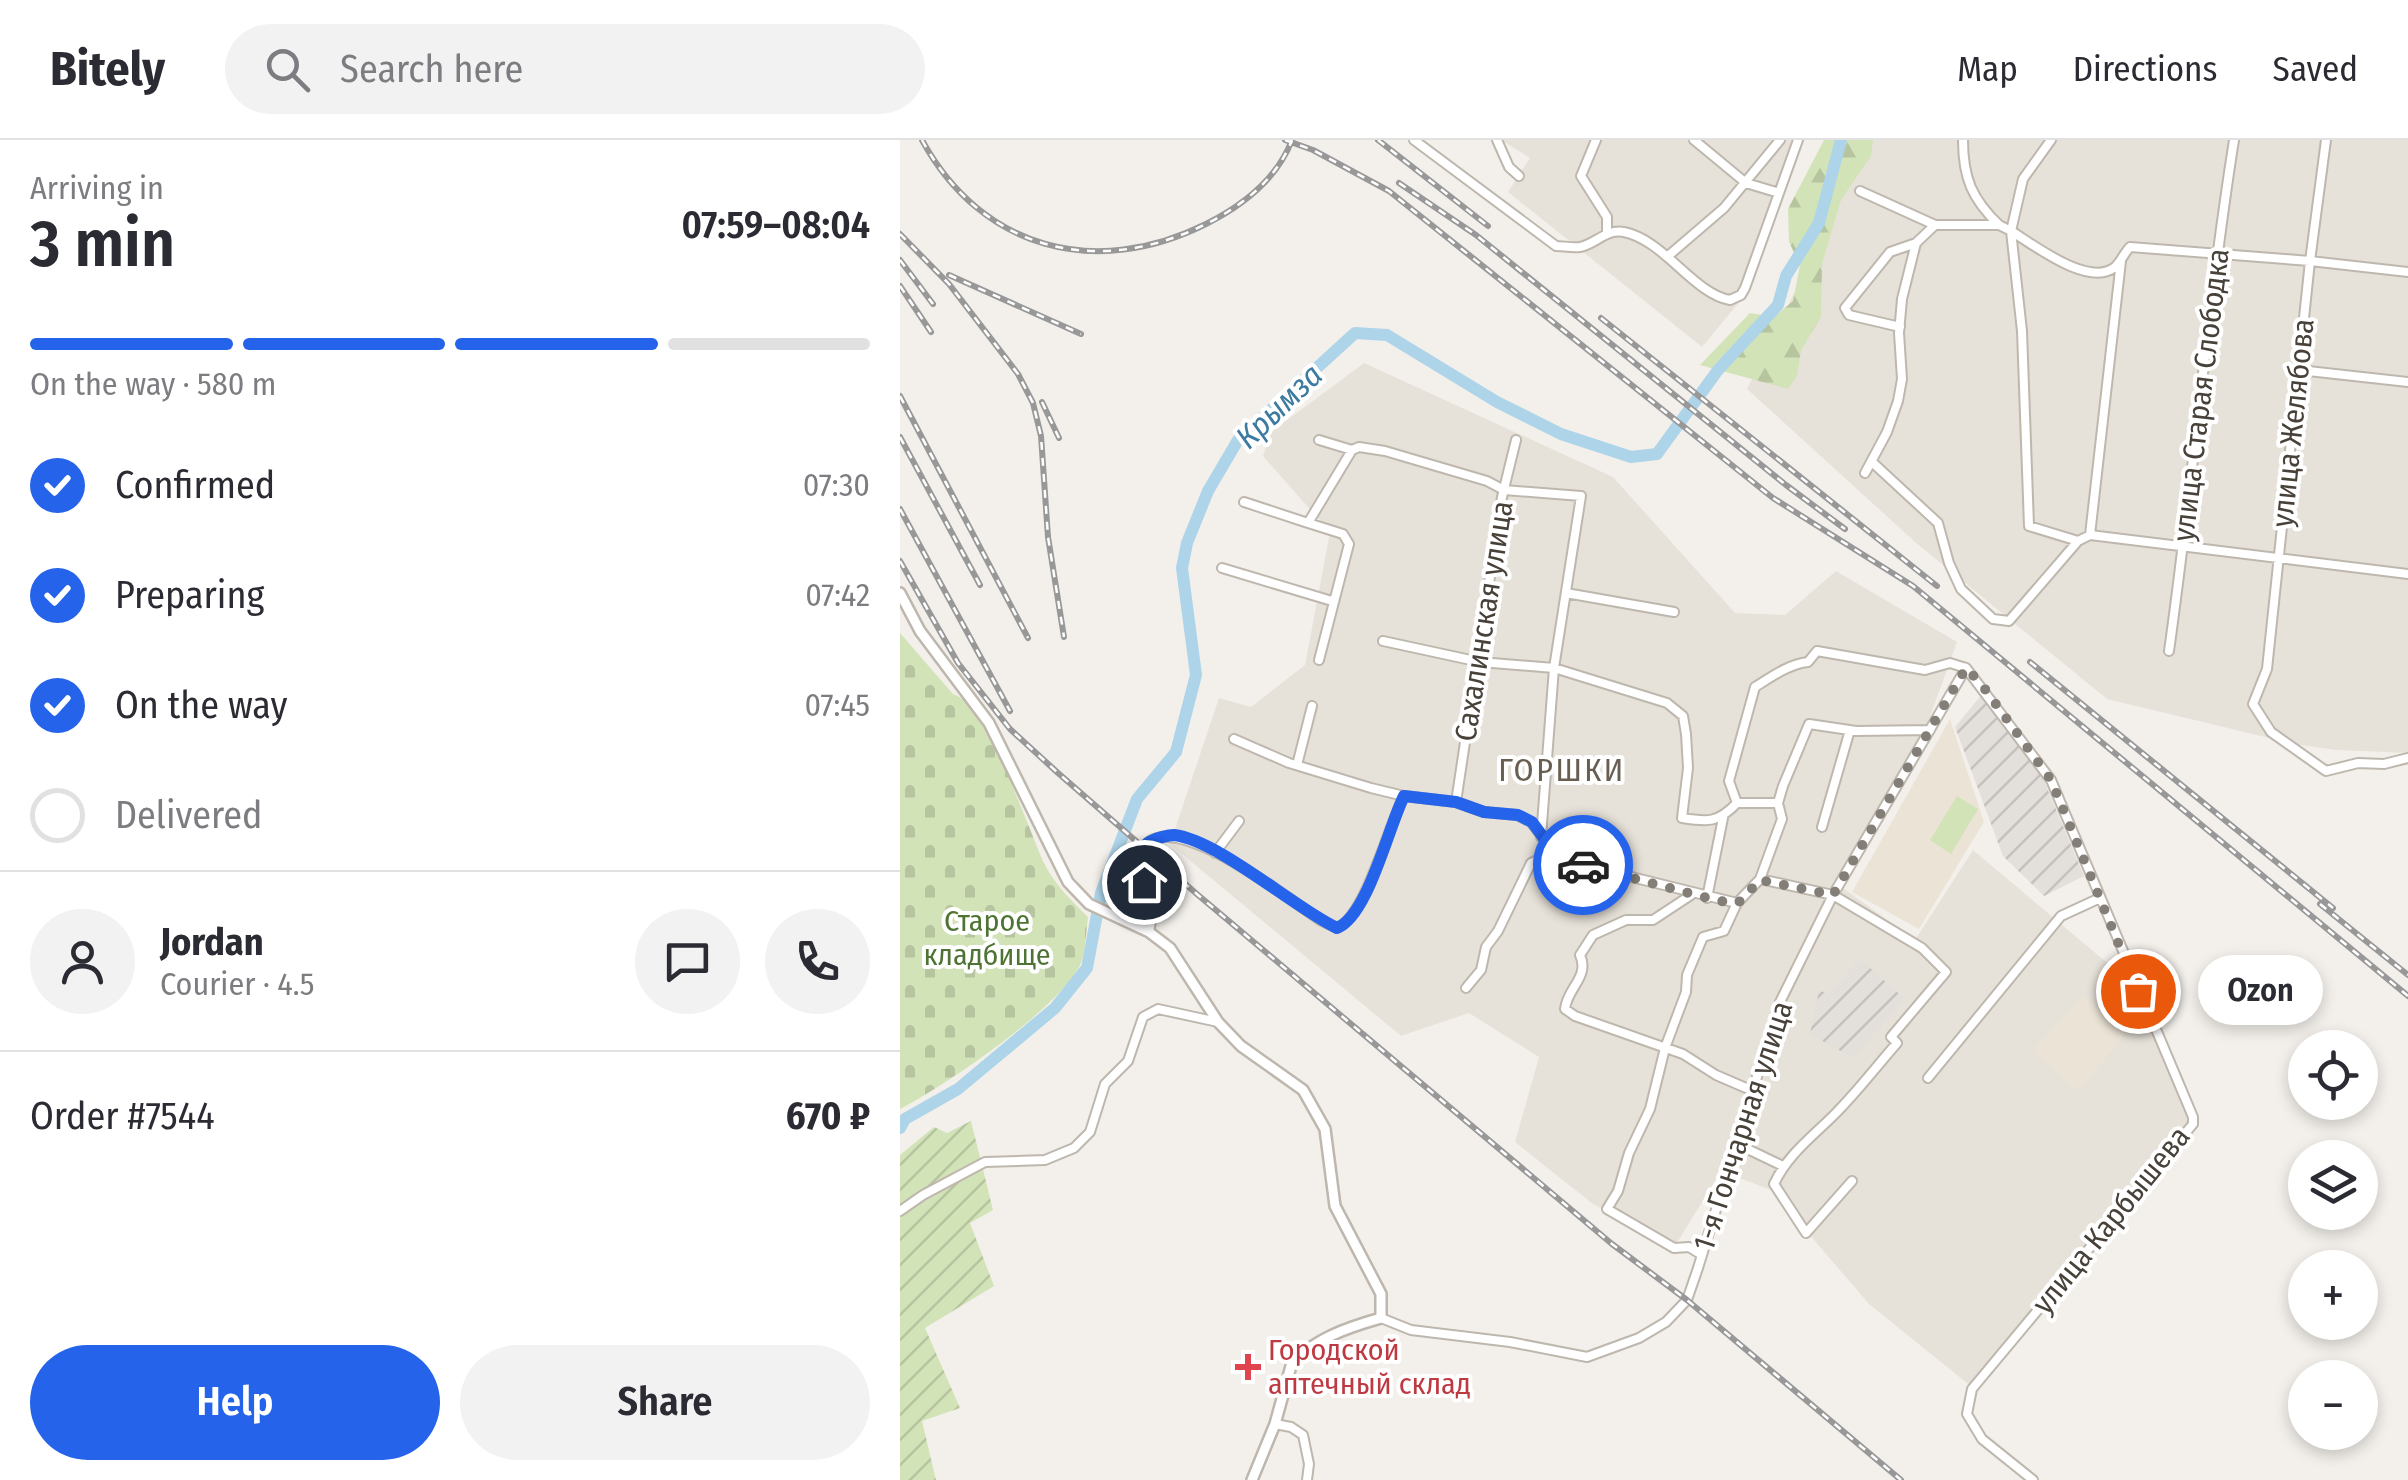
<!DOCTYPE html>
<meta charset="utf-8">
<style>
:root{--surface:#fff;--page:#f2f2f3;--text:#2b2b33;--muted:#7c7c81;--line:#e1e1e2;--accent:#2563eb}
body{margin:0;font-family:"Fira Sans Condensed",sans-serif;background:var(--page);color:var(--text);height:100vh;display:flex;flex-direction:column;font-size:38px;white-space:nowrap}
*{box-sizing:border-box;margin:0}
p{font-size:32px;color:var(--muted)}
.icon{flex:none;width:55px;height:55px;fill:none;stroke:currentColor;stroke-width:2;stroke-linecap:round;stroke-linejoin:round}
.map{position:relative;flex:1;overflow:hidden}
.side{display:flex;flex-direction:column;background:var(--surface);width:900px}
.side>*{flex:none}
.controls{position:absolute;left:1388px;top:890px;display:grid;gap:20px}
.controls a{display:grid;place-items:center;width:90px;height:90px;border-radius:50%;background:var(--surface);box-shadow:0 5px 15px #0003;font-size:50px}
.pin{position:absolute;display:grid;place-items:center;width:85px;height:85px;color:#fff;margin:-42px;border:5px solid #fff;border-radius:50%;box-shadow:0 2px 10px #0007}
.courier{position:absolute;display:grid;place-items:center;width:100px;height:100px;margin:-50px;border:8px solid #2563eb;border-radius:50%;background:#fff;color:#222;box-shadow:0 2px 12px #0007}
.bubble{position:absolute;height:70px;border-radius:35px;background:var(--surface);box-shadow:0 5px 15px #0003;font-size:32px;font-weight:600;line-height:70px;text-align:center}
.headline em{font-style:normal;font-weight:600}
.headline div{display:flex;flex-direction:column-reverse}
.headline{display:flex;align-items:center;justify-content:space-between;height:170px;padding:0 30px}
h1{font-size:65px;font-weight:600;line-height:75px}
.bar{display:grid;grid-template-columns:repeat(4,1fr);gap:15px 10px;align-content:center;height:120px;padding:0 30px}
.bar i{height:12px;border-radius:8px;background:var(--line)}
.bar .active{background:var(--accent)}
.bar p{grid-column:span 4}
.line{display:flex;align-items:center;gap:25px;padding:0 30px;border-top:2px solid var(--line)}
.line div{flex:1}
.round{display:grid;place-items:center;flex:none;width:105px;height:105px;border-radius:52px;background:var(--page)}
ol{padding:0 30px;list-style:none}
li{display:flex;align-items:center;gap:30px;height:110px}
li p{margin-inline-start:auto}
li .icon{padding:10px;border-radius:50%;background:var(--accent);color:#fff;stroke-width:4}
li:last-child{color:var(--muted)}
li i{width:55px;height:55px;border:5px solid var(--line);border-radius:50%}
.button{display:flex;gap:20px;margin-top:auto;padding:20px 30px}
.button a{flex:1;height:115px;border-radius:60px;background:var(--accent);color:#fff;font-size:40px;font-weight:600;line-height:115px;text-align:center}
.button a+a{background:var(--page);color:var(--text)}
header{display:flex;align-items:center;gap:60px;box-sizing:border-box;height:140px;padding:0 50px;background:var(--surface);border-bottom:2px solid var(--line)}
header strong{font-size:48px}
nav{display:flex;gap:55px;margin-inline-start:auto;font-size:35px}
.search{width:700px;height:90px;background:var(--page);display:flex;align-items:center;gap:25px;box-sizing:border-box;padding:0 35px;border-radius:55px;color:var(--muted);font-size:38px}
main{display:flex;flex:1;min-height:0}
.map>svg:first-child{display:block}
</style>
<header>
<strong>Bitely</strong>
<div class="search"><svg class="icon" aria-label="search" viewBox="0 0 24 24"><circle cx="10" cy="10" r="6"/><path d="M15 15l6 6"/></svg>Search here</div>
<nav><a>Map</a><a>Directions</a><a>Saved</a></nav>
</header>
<main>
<section class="side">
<div class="headline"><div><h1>3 min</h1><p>Arriving in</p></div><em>07:59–08:04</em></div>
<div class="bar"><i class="active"></i><i class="active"></i><i class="active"></i><i></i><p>On the way · 580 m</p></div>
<ol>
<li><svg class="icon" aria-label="check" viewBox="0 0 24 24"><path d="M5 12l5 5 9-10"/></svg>Confirmed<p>07:30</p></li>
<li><svg class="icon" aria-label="check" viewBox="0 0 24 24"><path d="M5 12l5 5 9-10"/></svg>Preparing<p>07:42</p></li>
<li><svg class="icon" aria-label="check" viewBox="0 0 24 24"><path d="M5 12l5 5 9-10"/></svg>On the way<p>07:45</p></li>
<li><i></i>Delivered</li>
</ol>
<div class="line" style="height:180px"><a class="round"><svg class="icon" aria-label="person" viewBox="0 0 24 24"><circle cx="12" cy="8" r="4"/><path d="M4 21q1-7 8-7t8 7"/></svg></a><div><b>Jordan</b><p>Courier · 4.5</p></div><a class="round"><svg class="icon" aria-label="chat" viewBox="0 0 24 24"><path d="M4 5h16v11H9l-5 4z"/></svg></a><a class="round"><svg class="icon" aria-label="phone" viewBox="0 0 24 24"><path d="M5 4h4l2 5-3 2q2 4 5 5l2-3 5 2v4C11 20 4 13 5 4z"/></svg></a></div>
<div class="line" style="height:130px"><div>Order #7544</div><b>670 ₽</b></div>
<div class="button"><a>Help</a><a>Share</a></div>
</section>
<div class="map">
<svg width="1508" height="1340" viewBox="0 0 1508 1340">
<defs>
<pattern id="industrial-furrows" width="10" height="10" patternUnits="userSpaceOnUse" patternTransform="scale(2.5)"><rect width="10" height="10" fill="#e3e0dc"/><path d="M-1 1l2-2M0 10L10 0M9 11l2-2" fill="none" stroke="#c4c1be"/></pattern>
<pattern id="forest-firs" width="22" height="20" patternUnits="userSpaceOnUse" patternTransform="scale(2.5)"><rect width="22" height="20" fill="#d2e3b8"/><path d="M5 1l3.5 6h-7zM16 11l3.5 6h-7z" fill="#b6c49f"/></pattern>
<pattern id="cemetery-stones" width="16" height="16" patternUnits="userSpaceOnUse" patternTransform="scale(2.5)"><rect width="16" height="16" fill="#d2e3b8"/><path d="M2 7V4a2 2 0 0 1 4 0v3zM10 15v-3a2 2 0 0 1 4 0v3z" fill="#b6c49f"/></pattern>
<pattern id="garden-furrows" width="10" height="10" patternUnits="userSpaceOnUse" patternTransform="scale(2.5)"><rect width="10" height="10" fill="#d2e3b8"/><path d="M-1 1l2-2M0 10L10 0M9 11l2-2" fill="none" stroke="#b6c49f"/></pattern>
</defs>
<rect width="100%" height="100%" fill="#f3f0eb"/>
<!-- residential -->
<path fill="#e7e2d9" d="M601 0H898L851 148 802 207 608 52 630 18Z
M955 0H1508V613L1436 610 1394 604 1207 559 1015 402 847 249 916 109Z
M464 223 713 337 835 473 885 475 936 431 1057 502 1020 604 939 745 1015 800 1073 710 1237 848 1291 984 1073 1248 969 1164 871 1050 821 1031 775 1106 693 1064 615 1002 639 917 569 873 501 896 270 704 319 558 351 567 405 525 430 392 363 316 371 292Z"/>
<!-- industrial -->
<path fill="url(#industrial-furrows)" d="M1083 553 1137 624 1184 736 1144 756 1103 716 1055 587Z
M960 819 1005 859 953 918 910 894 919 851 929 853Z"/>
<!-- education -->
<path fill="#ebe4d6" d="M1050 579 1084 682 1019 789 952 752Z
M1183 856 1226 893 1178 951 1133 911Z"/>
<!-- forest -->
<path fill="url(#forest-firs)" d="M924 0H973L971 16 941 60 922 124 921 176 901 211 897 236 888 249 800 225 850 173 874 177 893 161 900 125 889 102 888 69Z"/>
<!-- cemetery -->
<path fill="url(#cemetery-stones)" d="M0 493 53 554C85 562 129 690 144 723 155 745 171 760 188 777 186 791 186 809 181 823 161 868 44 946 0 969Z"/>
<!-- garden -->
<path fill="url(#garden-furrows)" d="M71 981 93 1070 70 1083 94 1146 25 1188 60 1268 22 1281 36 1340H0V1015L34 987 47 993Z"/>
<!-- pitch -->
<path fill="#d2e3b8" d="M1057 656 1078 669 1051 714 1030 700Z"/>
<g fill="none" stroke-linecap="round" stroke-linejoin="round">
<!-- river -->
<path stroke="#aed4e9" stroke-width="12" d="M0 988 5 979 58 949 155 868 187 828 201 753 237 659 276 612 296 535 282 428 287 403 308 351 338 300 455 193 487 195 597 262 661 294 731 317 757 314 818 230 878 165 886 136 919 83 941 0"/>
<!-- minor casing -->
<g stroke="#beb7ae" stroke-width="12">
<path id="minor" d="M514 0 656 106C663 106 672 108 680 107 696 104 705 89 724 92 764 100 794 154 830 160L841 155 845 148 898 0
M597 0 609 27 619 36
M696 0 681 36 707 77V93
M794 0 846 43 879 53
M1063 0C1063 38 1072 59 1099 85
M1426 0 1410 121 1367 529 1353 564 1371 592 1426 631 1458 623 1484 624 1508 618
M960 51 1035 85H1099L1111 91 1123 39 1151 0
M1111 91C1134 105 1189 148 1215 127 1221 122 1224 113 1230 107L1410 121 1508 132
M1111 91 1122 191 1129 386 1178 401
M768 116 824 68 880 0
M1000 187 949 175 945 168 990 112 1016 103
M1399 230 1508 242
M419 300 452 310 459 307 485 311 587 341 604 350 681 356 654 528 641 697
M972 322 1038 383 1049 423 1061 449 1093 479 1109 481 1178 401 1190 395
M965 333 987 292 998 261 1002 239 999 193 1002 159 1016 103 1035 85
M344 362 408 383
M1190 395 1508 434
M1190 395 1221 121
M322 428 432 461
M666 453 774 472
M483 501 580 522 654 528 767 563 783 576 786 594 788 628 782 678C808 682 818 683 837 663
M1269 511C1293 341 1307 170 1334 0
M419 520 449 404 443 394 408 383 452 310
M1066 528 1151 640 1293 977V984L1072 1249 1067 1274 1082 1299 1133 1340
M334 599 389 623 471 648 504 656 556 662 584 672 617 675 631 682 654 712 687 726 837 763 860 739 882 679 878 663 883 646 909 584 956 591 1030 590
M397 625 412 566
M556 662 602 357 616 300
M837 663 829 641 855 547C871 537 889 524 908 522L917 511 1025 530 1050 523 1066 528
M837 663H878
M922 687 950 590
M315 713 339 681
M860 739 933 755 1022 808 1046 832 991 897 997 903C976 927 957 952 935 974 912 997 888 1014 874 1044L906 1093 952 1041
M791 755 753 780H726L693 795 680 815C690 837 667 848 665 869L675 876 783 914 816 935 853 951
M807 758 823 678
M249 792C258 758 234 737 240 716 257 654 393 762 420 780L437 788C465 777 488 687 504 656
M566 848 581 830 586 807 598 791 631 723 654 712
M1028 938 1161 776 1200 758
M837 1004 883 1026
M0 1071 23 1055 85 1022 145 1020 174 1008 190 992 205 944 228 921 243 877 258 869 318 882
M802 1115 789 1107 774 1108 707 1069 718 1051 729 1013 750 969 765 908 786 852 787 835 803 797 824 791 837 763
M481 1178 511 1190 610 1202 687 1217 739 1198 766 1182 787 1160 798 1128 880 862 933 755 1066 528
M375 1284 391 1287 403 1295 409 1324 407 1340"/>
</g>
<!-- tertiary casing -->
<g stroke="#beb7ae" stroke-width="14">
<path id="tertiary" d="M0 453 20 491 89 583 168 742 189 764 249 792 270 808 318 882 341 906 403 950 425 989 435 1066 481 1154V1178C449 1187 412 1199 391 1226L375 1284 352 1340"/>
</g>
<!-- minor -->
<use href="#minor" stroke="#fff" stroke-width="8"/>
<!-- tertiary -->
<use href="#tertiary" stroke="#fff" stroke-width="9"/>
<!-- rail casing -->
<g stroke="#989898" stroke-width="6">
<path id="rail" d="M22 0C82 110 196 139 306 84 342 66 377 39 392 0
M385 0 413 10 489 51 873 358 1013 446 1508 856
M478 0 588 86
M499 43 576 95 886 345 945 389
M0 94 49 144 118 234 133 263 141 296 148 397 164 497
M0 120 33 164
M49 135 181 194
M0 146 31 192
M701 178 1037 446
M0 256 128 498
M142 262 159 298
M0 297 80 445
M0 369 110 571
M0 421 58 523 110 589 158 633 298 755 712 1104 787 1160 1001 1340
M1130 522 1433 768
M1420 764 1508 835"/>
</g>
<!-- rail -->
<use href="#rail" stroke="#fff" stroke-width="2.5" stroke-dasharray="8" stroke-linecap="butt"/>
</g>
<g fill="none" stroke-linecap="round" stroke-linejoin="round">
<!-- done -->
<path stroke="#837e77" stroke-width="10" stroke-dasharray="0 18" d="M683 725 819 761 838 763 860 740 933 755 1066 528 1082 545 1151 640 1238 851"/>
<!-- route -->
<path stroke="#2563eb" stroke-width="12" d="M244 742C240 728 235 710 251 701 257 698 268 695 274 695 318 700 393 767 437 788 468 776 488 688 504 656L556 662 584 672 618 675 632 682 654 712 683 725"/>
</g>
<!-- markers -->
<path fill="#e0444e" stroke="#fff" stroke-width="4" d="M343 1212h10v10h10v10h-10v10h-10v-10h-10v-10h10z"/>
<g text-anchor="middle" stroke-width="8" stroke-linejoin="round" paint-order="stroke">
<!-- street labels -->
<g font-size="30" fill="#474139" stroke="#fff">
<text transform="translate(1301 255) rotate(-83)" y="10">улица Старая Слободка</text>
<text transform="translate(1393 283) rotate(-84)" y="10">улица Желябова</text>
<text transform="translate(584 481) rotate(-81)" y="10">Сахалинская улица</text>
<text transform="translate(843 986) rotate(-72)" y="10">1-я Гончарная улица</text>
<text transform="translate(1211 1080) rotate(-51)" y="10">улица Карбышева</text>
</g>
<!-- park labels -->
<g font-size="30" fill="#4e7333" stroke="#fff">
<text x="87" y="791">Старое<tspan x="87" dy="34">кладбище</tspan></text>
</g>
<!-- health labels -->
<g font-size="30" fill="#be3a42" stroke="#fff" text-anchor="start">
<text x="368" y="1220">Городской<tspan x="368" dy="34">аптечный склад</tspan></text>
</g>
<!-- water labels -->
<g font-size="32" font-style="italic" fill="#3c7aa0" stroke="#fff">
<text transform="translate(379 266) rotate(-44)" y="11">Крымза</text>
</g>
<!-- neighbourhood labels -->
<g font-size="32" letter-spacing="2.5" fill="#685e52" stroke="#fff">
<text x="662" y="641">ГОРШКИ</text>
</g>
</g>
</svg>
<div class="controls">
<a><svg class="icon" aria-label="locate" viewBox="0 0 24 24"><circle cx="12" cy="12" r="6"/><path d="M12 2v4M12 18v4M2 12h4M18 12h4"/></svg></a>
<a><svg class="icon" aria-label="layers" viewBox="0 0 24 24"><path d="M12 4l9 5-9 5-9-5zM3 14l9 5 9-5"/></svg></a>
<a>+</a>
<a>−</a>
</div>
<div class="pin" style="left:1238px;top:851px;background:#ea580c"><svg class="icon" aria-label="bag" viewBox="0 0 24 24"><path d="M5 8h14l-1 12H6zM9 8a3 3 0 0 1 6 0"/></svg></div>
<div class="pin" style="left:244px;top:742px;background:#1f2937"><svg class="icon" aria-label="home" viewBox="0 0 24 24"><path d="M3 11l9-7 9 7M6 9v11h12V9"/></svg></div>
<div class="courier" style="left:683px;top:725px"><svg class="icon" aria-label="car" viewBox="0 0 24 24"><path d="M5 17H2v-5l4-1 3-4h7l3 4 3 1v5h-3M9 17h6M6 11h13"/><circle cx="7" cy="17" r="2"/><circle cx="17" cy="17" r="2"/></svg></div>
<div class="bubble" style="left:1298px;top:815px;width:125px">Ozon</div>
</div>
</main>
